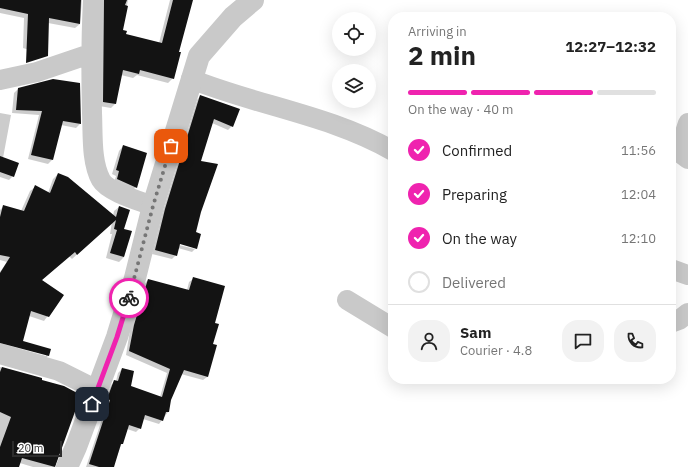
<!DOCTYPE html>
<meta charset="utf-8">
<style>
:root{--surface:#fff;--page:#f2f2f2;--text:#222;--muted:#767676;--line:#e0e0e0;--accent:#ef23af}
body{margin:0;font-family:"IBM Plex Sans",sans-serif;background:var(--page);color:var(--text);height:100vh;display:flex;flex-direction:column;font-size:15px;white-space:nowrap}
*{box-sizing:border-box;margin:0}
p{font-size:13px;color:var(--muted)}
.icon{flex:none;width:22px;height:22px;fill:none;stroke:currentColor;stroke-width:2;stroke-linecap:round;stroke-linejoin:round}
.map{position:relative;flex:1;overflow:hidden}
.drawer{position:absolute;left:388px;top:12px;width:288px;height:372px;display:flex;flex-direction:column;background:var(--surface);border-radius:16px;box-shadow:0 4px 16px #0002}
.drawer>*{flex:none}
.tools{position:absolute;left:332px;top:12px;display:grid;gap:8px}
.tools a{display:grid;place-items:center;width:44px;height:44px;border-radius:50%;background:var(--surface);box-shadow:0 4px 16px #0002;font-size:20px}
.scale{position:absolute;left:12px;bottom:10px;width:50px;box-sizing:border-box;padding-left:4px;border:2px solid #2c2c2c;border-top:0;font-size:11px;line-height:14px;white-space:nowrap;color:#2c2c2c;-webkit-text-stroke:3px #fff;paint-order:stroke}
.pin{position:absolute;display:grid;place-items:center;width:34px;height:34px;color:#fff;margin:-17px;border-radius:8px;box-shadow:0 2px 6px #0006}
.courier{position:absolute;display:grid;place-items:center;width:40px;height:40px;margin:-20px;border:3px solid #ef23af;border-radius:50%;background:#fff;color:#222;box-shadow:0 1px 5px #0007}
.headline em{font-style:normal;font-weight:700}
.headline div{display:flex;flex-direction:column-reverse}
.headline{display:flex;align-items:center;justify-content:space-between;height:68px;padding:0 20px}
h1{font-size:26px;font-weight:700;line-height:30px}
.bar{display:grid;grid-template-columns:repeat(4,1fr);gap:6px 4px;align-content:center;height:48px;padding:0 20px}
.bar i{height:5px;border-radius:3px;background:var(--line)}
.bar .on{background:var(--accent)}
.bar p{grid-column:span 4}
.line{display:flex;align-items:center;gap:10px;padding:0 20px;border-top:1px solid var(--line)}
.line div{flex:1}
.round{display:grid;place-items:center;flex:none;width:42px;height:42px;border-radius:16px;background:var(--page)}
ol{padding:0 20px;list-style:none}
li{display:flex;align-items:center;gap:12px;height:44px}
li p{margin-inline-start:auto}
li .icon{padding:4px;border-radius:50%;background:var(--accent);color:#fff;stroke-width:4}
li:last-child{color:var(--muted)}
li i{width:22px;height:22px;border:2px solid var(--line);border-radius:50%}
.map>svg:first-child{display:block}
</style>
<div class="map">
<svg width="688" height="467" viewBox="0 0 688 467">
<rect width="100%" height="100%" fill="#fff"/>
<!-- shadow -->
<path fill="#0003" fill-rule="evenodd" d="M0 0H82L80 24 75 28 48 23 42 54 23 48 24 18 0 13Z
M99 0H128L122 31 125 35 159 43 170 0H192L178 52 173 78 168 83 137 75 133 78 121 75 115 104 111 108 99 106Z
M53 80 80 124 76 128 61 125 52 160 48 164 28 159 39 115 12 113 14 93 18 89Z
M200 96 232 126 228 130 212 123 200 162V211L195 233 196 248 192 252 178 248 176 255 172 259 152 254 162 214 197 100ZM175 242 195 247V249L175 244Z
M0 113 11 115 3 158 13 176 9 180 0 177Z
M123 146 136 187 132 191 114 183 116 176 112 174 119 151Z
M58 174 68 178 113 216 114 211 119 207 129 211 123 230 130 232 124 257 119 262 106 258 112 234H110L112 222 72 259 69 256 41 281 63 295 44 321 29 316 22 341 50 350 48 356 43 360 0 348V343L46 356V354L0 341V272L7 262 0 260V210L4 206 21 211 30 191 35 187 48 193 53 179Z
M193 279 214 323 207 377 203 380 181 374 170 400 168 412 159 424 143 419 140 428 136 432 127 429 113 467H86L107 404 104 403 111 385 116 381 118 373 122 369 130 386 160 397 167 373 126 355 130 330 144 284 148 280 187 290 189 282Z
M0 367 41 379 40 380 80 395 54 467H33L0 457Z"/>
<!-- building -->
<path fill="#131313" d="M0 0H81L80 24 49 18 48 56 26 63 28 14 0 8Z
M104 0H127L125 5 128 6 123 30 127 31 126 34 162 43 173 0H193L179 52H181L174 79 140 70 139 74 123 70 116 104 103 102Z
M53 79 80 83 81 124 63 121 53 160 31 155 42 111 16 110 18 88Z
M200 95 240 109 233 127 214 119 201 161 218 164 201 212 196 232 201 234 197 249 180 244 177 256 155 250 165 209Z
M123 145 147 153 137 188 117 179 119 171 116 170Z
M0 156 19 163 14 177 0 172Z
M58 173 68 177 116 217 119 206 130 210 124 229 132 231 124 257 110 253 117 230 114 229 116 220 77 255 75 252 42 280 64 295 49 317 31 311 23 341 51 349 49 356 0 343V273L10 257 0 255V217L3 205 24 211 35 185 50 193Z
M193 277 225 286 215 323 219 324 213 344 217 345 208 377 184 370 171 400 169 412H166L163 421 145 415 141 429 129 425 123 444H121L114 467H99L89 464 110 400 107 399 114 380 118 381 122 368 134 371 131 386 162 397 170 369 129 351 134 325 148 279 189 290Z
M2 367 42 378V380L64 386 81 395 55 467 22 458 19 467H0V447L11 417 0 412V372Z"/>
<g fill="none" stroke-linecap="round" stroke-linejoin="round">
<!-- minor -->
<path stroke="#c9c9c9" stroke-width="20" d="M93 0C91 38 91 75 92 113 93 134 91 162 101 180 108 192 140 201 153 206
M191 79C258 106 330 115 393 151
M0 80 37 72 90 54
M688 123 680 148V153L688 159
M671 269 688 275
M347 300 393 328
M671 323 679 320 688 313
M0 354 59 371 97 390"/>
<!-- tertiary -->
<path stroke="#c9c9c9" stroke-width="22" d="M67 467 76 447 117 337 135 278 153 206 199 56 233 17 253 0"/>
</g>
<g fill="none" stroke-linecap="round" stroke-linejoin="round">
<!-- done -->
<path stroke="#767676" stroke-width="4" stroke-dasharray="0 7.2" d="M129 298 153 206 171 146"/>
<!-- route -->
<path stroke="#ef23af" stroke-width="5" d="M92 404 117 337 129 298"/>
</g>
</svg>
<div class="tools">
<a><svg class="icon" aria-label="locate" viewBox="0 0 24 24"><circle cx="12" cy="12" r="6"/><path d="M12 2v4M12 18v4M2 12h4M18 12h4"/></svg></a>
<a><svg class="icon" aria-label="layers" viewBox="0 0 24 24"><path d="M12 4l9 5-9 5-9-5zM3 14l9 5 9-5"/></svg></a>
</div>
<div class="scale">20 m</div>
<div class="pin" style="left:171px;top:146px;background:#ea580c"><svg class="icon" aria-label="bag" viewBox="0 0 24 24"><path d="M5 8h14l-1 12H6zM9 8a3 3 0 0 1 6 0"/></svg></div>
<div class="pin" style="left:92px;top:404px;background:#1f2937"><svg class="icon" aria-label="home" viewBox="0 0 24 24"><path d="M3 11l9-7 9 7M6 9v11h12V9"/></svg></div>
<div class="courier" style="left:129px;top:298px"><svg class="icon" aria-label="bike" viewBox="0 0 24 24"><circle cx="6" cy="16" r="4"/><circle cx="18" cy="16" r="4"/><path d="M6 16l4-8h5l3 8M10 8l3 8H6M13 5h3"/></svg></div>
<section class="drawer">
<div class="headline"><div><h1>2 min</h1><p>Arriving in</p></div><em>12:27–12:32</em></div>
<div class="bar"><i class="on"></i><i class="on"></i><i class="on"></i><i></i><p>On the way · 40 m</p></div>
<ol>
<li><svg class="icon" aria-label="check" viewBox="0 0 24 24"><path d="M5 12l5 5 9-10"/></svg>Confirmed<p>11:56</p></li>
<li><svg class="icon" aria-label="check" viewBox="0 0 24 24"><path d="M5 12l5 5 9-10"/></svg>Preparing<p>12:04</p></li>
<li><svg class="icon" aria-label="check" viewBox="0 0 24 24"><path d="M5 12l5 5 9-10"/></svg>On the way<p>12:10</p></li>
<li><i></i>Delivered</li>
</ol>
<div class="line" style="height:72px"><a class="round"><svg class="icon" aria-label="person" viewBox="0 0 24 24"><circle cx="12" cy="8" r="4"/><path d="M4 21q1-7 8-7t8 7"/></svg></a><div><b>Sam</b><p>Courier · 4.8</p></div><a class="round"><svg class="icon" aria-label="chat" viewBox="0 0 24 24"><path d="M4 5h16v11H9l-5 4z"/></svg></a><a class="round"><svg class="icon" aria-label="phone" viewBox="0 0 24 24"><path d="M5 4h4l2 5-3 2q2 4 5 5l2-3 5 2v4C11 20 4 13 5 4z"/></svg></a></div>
</section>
</div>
